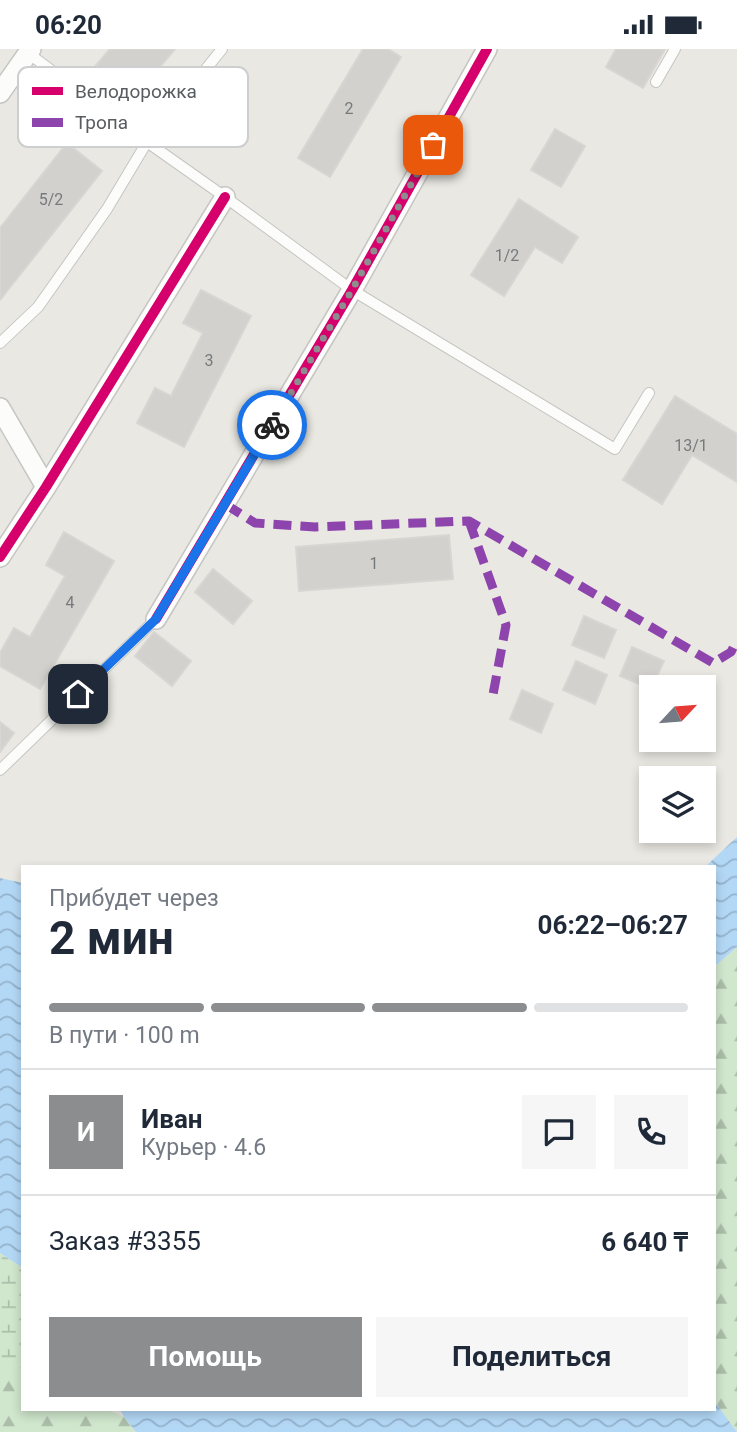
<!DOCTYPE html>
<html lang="ru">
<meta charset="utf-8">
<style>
:root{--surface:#fff;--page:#f6f6f7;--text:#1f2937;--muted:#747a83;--line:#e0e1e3;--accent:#8b8d8e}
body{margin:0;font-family:Roboto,sans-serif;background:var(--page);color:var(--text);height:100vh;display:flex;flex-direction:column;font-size:26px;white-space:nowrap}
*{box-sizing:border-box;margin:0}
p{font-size:23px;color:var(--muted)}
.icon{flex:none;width:38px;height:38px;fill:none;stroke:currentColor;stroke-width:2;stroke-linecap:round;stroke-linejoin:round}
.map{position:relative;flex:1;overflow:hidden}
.panel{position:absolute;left:21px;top:816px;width:695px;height:546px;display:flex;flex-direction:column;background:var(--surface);border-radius:0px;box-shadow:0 4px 10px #0003}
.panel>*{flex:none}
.needle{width:46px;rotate:64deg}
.buttons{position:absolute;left:639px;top:626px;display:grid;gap:14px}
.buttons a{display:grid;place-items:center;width:77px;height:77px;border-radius:0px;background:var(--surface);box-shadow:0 4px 10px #0003;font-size:35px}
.pin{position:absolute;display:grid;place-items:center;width:60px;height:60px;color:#fff;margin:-30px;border-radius:14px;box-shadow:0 4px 10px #0006}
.courier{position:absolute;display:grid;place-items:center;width:70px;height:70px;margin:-35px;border:5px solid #1a73e8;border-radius:50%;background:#fff;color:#222;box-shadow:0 2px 9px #0007}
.head em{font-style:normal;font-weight:700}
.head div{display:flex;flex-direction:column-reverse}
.head{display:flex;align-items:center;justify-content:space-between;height:119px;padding:0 28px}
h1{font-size:46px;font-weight:700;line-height:52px}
.bar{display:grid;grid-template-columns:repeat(4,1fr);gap:10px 7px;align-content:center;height:84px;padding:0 28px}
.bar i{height:9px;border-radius:5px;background:var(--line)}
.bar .selected{background:var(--accent)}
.bar p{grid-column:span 4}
.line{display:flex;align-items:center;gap:18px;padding:0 28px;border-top:2px solid var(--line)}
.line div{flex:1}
.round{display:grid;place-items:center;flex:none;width:74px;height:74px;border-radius:0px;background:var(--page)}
.cta{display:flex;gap:14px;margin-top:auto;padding:14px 28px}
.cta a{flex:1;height:80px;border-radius:0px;background:var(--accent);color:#fff;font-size:28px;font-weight:700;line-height:80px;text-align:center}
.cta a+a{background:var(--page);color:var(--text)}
.status{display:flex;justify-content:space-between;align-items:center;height:49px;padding:0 35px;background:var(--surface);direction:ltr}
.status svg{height:19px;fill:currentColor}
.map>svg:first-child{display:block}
</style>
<div class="status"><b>06:20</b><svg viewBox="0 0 49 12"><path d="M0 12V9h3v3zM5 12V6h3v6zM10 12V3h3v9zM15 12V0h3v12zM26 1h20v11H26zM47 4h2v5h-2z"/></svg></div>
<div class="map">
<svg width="737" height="1383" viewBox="0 0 737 1383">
<defs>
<pattern id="forest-firs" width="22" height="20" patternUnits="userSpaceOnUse" patternTransform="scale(1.75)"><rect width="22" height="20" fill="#d0e6cd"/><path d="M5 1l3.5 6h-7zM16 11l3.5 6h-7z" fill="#acbeaa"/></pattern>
<pattern id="wetland-marsh" width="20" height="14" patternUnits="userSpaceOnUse" patternTransform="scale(1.75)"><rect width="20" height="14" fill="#d0e6cd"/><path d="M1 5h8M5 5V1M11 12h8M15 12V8" fill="none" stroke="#acbeaa"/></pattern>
<pattern id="water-waves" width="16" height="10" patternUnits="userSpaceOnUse" patternTransform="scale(1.75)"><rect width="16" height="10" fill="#b3d8f6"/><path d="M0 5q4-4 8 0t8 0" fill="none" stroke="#94b2cb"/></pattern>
</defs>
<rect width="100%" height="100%" fill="#e9e8e2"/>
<!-- forest -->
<path fill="url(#forest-firs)" d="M737 898V1383L714 1352V918Z
M0 1309 23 1320V1360H106L124 1368 136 1383H0Z"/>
<!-- wetland -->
<path fill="url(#wetland-marsh)" d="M0 1204 23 1219V1320L0 1309Z"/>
<!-- water -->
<path fill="url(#water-waves)" d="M737 788V898L714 918V817H706Z
M0 829 23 834V1219L0 1204Z
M714 1352 737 1383H136L124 1368 120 1360H714Z"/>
<!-- building -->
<path fill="#d2d1cd" stroke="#d8d6d2" stroke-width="2" d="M110 0H175L124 61 86 28Z
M363 0H388L401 8 330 128 298 109Z
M616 0H665L643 39 606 18Z
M555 80 585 97 561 138 531 121Z
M67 94 102 122 0 251V179Z
M519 150 578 188 562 214 535 198 504 247 471 226Z
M201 241 251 267 184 398 137 374 155 339 171 347 203 284 183 274Z
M675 347 737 385V433L692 406 662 455 623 431Z
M64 483 114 512 40 640 0 617V604L14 579 30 588 65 527 46 516Z
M449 486 453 530 299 542 296 498Z
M213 520 252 552 233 575 195 543Z
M584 567 616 581 604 609 572 596Z
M154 583 191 612 172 637 135 607Z
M632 598 664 612 651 640 620 627Z
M576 612 607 626 595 655 563 641Z
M522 641 553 655 541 684 510 670Z
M0 673 14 684 0 703Z"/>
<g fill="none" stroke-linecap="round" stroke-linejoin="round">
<!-- lane casing -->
<g stroke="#c5c5c3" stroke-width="12">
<path id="lane" d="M28 4 147 93 225 148 352 241 615 400 649 344
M656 33 675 0
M0 294 38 258 107 160 147 93 222 0
M0 721 156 570"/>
</g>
<!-- street casing -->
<g stroke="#c5c5c3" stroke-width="22">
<path id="street" d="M0 44 31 0
M0 359 46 438
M0 508 46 438 225 148
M156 570 352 241 487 0"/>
</g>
<!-- lane -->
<use href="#lane" stroke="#fcfcfb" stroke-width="10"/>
<!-- street -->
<use href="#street" stroke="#fcfcfb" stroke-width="19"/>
<!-- quiet -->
<path stroke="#8e44ad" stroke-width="9" stroke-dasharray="18 9" stroke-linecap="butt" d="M225 455 255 474 315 478 469 472 713 614 731 603 737 591
M469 472 506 576 492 651"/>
<!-- cycleway casing -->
<g stroke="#fff" stroke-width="15">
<path id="cycleway" d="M0 508 46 438 225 148
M156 570 352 241 487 0"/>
</g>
<!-- cycleway -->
<use href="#cycleway" stroke="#d6006c" stroke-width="10"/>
</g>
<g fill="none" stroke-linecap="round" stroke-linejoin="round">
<!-- done -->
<path stroke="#8b8d8e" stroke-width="7" stroke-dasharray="0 12.6" d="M272 376 352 241 433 96"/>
<!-- route -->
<path stroke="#1a73e8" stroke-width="9" d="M78 645 156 570 272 376"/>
</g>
<g text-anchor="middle" stroke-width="5" stroke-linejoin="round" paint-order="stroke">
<!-- number labels -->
<g font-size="16" fill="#777a7c">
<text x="349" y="65">2</text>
<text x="51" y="156">5/2</text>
<text x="507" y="212">1/2</text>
<text x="209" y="317">3</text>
<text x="691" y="402">13/1</text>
<text x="374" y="520">1</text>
<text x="70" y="559">4</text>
</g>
</g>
<!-- legend -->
<rect x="18" y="18" width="230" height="80" rx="10" fill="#fff" stroke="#cdced0" stroke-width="2"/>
<rect x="32" y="38" width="31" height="8" fill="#d6006c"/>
<rect x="32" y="69" width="31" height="9" fill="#8e44ad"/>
<g font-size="19" fill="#585c61">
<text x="75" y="49">Велодорожка</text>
<text x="75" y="80">Тропа</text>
</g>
</svg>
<div class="buttons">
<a><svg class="needle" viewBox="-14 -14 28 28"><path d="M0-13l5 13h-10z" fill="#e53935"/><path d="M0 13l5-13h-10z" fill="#747a83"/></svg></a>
<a><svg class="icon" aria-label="layers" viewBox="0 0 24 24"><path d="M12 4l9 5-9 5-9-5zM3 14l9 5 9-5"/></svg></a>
</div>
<div class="pin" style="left:433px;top:96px;background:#ea580c"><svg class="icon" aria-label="bag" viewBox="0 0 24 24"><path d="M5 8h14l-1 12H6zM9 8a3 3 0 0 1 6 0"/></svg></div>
<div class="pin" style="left:78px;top:645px;background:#1f2937"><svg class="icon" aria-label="home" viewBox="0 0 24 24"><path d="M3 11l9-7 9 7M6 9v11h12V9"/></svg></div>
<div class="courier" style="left:272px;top:376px"><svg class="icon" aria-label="bike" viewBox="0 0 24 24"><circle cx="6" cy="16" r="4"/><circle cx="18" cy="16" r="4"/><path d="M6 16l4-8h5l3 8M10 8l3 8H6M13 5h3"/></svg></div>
<section class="panel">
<div class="head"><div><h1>2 мин</h1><p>Прибудет через</p></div><em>06:22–06:27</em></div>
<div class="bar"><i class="selected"></i><i class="selected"></i><i class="selected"></i><i></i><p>В пути · 100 m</p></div>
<div class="line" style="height:126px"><b class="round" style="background:var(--accent);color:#fff">И</b><div><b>Иван</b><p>Курьер · 4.6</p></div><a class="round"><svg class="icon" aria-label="chat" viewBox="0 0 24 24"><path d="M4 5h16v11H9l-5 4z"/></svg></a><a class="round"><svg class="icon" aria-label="phone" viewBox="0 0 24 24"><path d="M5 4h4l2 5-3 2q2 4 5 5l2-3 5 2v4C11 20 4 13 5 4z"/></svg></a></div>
<div class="line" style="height:91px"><div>Заказ #3355</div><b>6 640 ₸</b></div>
<div class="cta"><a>Помощь</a><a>Поделиться</a></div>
</section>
</div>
